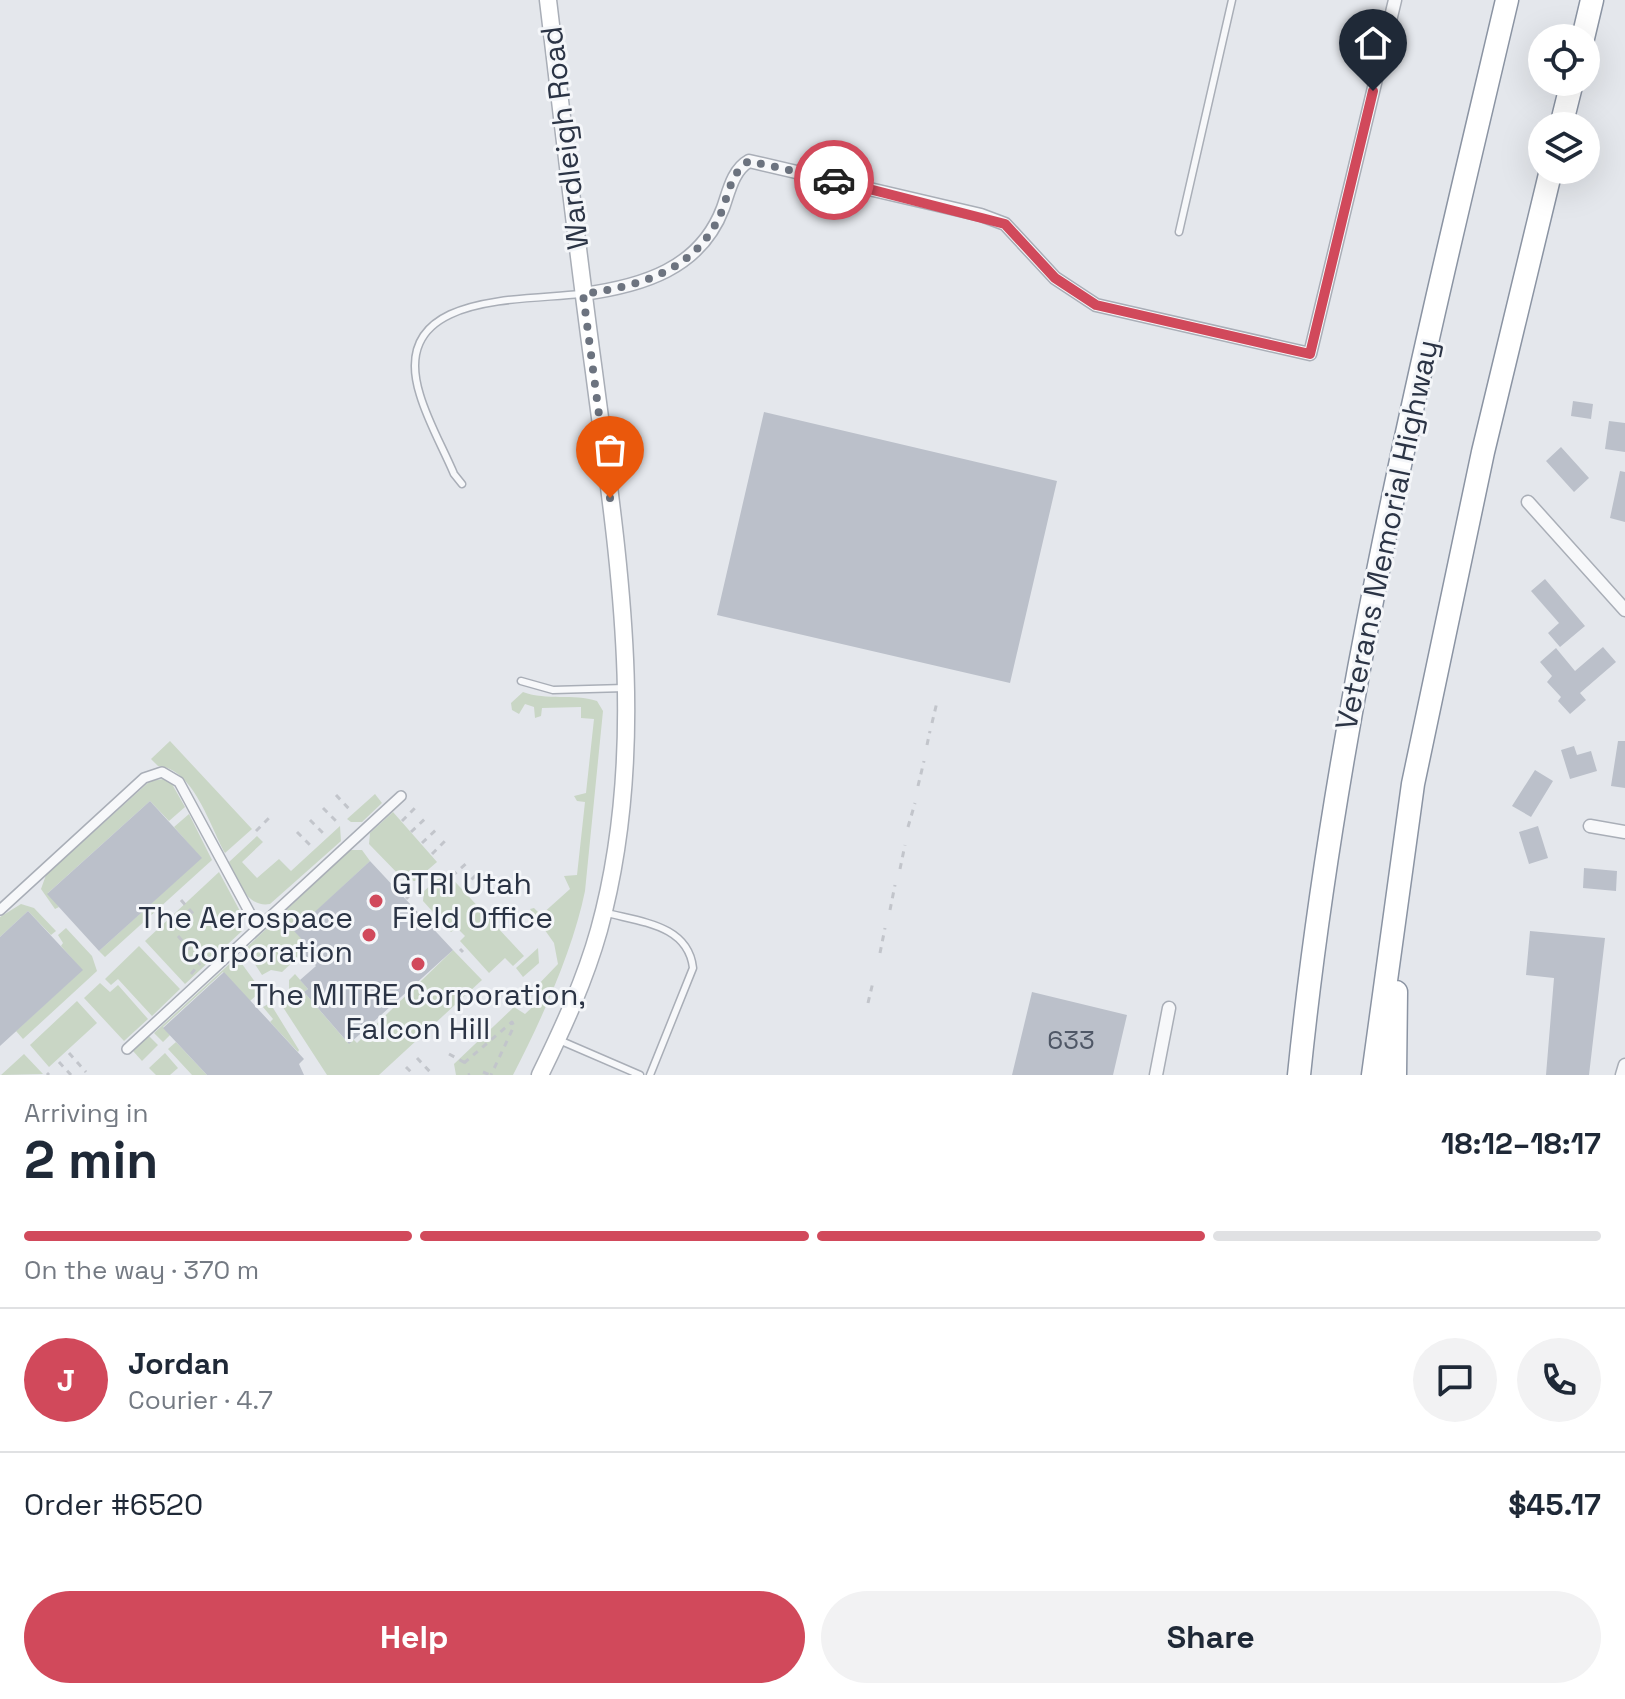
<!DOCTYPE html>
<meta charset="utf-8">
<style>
:root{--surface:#fff;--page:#f2f2f3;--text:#1f2937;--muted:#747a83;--line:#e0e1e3;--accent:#d1495b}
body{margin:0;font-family:"Space Grotesk",sans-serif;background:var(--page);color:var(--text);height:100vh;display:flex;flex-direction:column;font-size:30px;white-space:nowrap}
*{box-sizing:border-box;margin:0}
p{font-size:26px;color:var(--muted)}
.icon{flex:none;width:44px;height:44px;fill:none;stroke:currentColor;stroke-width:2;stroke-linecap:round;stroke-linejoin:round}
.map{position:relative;height:1075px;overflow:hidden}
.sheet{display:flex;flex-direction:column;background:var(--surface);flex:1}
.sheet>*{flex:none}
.controls{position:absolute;left:1528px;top:24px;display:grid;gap:16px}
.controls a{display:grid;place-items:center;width:72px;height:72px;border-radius:50%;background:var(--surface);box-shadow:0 8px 32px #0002;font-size:40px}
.pin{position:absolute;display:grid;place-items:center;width:68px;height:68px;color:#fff;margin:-82px -34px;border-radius:50% 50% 50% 0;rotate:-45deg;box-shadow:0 0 8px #0007}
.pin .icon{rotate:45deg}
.courier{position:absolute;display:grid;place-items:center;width:80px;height:80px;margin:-40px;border:6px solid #d1495b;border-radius:50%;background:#fff;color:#222;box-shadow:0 2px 10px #0007}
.summary em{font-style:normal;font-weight:600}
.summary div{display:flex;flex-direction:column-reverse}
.summary{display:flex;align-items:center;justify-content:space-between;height:136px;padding:0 24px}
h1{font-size:52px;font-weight:600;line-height:60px}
.bar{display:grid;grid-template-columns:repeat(4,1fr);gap:12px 8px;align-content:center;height:96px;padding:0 24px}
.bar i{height:10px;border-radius:6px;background:var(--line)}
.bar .selected{background:var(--accent)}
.bar p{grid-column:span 4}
.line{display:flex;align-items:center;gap:20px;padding:0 24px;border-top:2px solid var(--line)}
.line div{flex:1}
.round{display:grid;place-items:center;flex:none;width:84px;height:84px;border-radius:42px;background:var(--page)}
.primary-button{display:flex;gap:16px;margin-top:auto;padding:16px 24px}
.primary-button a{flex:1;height:92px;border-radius:48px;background:var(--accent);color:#fff;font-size:32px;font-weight:600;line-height:92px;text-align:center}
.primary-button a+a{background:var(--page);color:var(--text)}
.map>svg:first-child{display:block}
</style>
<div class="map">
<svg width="1625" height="1075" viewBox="0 0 1625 1075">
<rect width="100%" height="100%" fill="#e4e7ec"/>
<!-- green -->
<path fill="#c9d6c5" d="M523 692C547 701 573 693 597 701L603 711 585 891C573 950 541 1021 513 1075H456L454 1064 514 1007 525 1014 542 998 534 989 558 964 554 943 530 909 534 908 541 915 570 889 564 876 577 875 585 802 577 801 574 796 586 793 594 719 581 718V707L542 708 541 716 535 718 534 707 525 704 519 714 512 710 511 703Z
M170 741 252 829 225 853C210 826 193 768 158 766L151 759Z
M164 779 172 784 185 807 169 821 150 801 48 893 59 907 55 909 41 889 46 875 150 781Z
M375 794 382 803 362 822H351L347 819Z
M393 812 437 862 415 881 404 880 369 844 370 833Z
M189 814 212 860 105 957 99 951 201 858 174 827Z
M340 826 341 841 270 904C246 908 238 880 229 862L257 836 263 842 242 862 257 878 279 859 291 871Z
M350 850H362L370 861 295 931 309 947 282 972 271 970 262 975 245 949Z
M219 872 241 913 242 931 185 984 145 941Z
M446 872 524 956 513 966 505 958 489 973 460 941 465 936 457 928 451 932 423 901 424 891Z
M21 904 34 908 56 931 51 935 28 911 0 937V917Z
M66 928 92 956 97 971 23 1039 16 1031 82 970 61 946 63 943 58 935Z
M139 946 180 989 152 1016 118 979 111 985 105 979Z
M538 948 539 963 523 977 516 968Z
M453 950 482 980 379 1075H327L279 1001 289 993V980L295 974 308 989 304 992 348 1043 353 1039 357 1043Z
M237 957 258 986 259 993 250 1001 223 972 163 1027 170 1035 163 1042 154 1033Z
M100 983 110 992 118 985 148 1019 124 1041 84 998Z
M77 1001 97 1023 49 1067 30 1045Z
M270 1003 299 1050 298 1052 270 1022 273 1019 263 1007Z
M149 1036 158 1045 142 1061 133 1051Z
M176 1042 207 1075H192L168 1049Z
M165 1053 178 1068 170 1075H156L149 1068Z
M24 1054 43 1074 1 1075Z"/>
<!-- building -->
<path fill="#bbc0ca" d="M1573 401 1593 404 1591 419 1571 416Z
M764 412 1057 481 1010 683 717 615Z
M1609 421 1625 423V452L1605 449Z
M1561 447 1589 478 1574 492 1546 461Z
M1620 471 1625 472V522L1610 518Z
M1545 579 1585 626 1560 647 1548 633 1559 623 1531 591Z
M1603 647 1616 662 1580 693 1586 700 1570 714 1558 701 1561 697 1547 682 1552 676 1540 662 1556 648 1575 671Z
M1618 741H1625V788L1611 786Z
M1574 746 1577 755 1591 751 1597 771 1570 779 1561 750Z
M1535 770 1553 781 1531 817 1512 806Z
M150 801 202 858 99 951 47 894Z
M1538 826 1548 858 1529 864 1519 832Z
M370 861 453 950 349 1044 304 992 308 989 300 980 316 966 303 953 309 947 294 931Z
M1584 868 1617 871 1616 891 1583 888Z
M28 911 83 970 0 1046V937Z
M1530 931 1605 938 1589 1075H1546L1554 978 1526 975Z
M224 972 304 1059 299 1064 304 1075H207L163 1028Z
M1032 992 1127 1015 1113 1075H1012Z"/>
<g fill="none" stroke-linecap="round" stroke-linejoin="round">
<!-- service casing -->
<g stroke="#a9aeb7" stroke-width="9">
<path id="service" d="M1179 232 1232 0
M462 484 454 474C443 448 428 422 420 395 388 293 517 301 580 294
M521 681 553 690 625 688
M603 912C639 922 688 924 693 968L650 1075
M559 1040 640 1075"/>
</g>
<!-- pedestrian casing -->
<g stroke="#a9aeb7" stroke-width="12">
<path id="pedestrian" d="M0 910 144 778 162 772 179 782 258 928
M127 1049 401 796"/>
</g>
<!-- minor casing -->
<g stroke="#a9aeb7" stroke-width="15">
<path id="minor" d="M583 294C642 286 700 269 723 208 729 191 733 170 749 161L981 215 1005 224 1055 278 1096 305 1310 354 1395 0
M1528 502 1625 610
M1590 826 1625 832
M1156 1075 1169 1008
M1622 1075 1625 1065"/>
</g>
<!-- secondary casing -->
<g stroke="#a9aeb7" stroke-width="19">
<path id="secondary" d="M540 1075C563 1028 585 980 599 930 650 745 618 557 594 372 577 248 563 124 548 0"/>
</g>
<!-- motorway casing -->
<g stroke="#8b94a3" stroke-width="25">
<path id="motorway" d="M1583 38 1592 0
M1561 126 1572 82
M1299 1075C1336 711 1423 356 1507 0
M1373 1075 1413 784 1483 452 1551 170
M1395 1075 1396 992"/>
</g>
<!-- path -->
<path stroke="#c2c5cb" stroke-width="3" stroke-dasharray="6 6" stroke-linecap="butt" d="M932 723 937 702
M927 745 930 731
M918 786 924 761
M336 795 352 812
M323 808 339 824
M310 820 326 836
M402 821 418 805
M908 827 915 803
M256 831 269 818
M297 832 313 848
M411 832 428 816
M422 843 439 827
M432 854 448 838
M900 869 905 845
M452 876 469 861
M463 888 479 872
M406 899 410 895
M181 900 196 917
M890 910 895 885
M178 936 202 963
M460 949 463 952
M880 953 885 928
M191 974 200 963
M868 1003 873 982
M69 1053 86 1072
M449 1054 469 1065
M417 1058 433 1075
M59 1062 71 1075
M464 1063 512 1022 514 1026 491 1075
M406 1067 414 1075
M483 1072 490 1075
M47 1073 49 1075
M468 1075 470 1074"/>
<!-- service -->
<use href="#service" stroke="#f7f8fa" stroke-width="6"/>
<!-- pedestrian -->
<use href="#pedestrian" stroke="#f7f8fa" stroke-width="9"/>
<!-- minor -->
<use href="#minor" stroke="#f7f8fa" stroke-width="12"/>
<!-- secondary -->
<use href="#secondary" stroke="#fff" stroke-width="16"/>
<!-- motorway -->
<use href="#motorway" stroke="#fff" stroke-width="22"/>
</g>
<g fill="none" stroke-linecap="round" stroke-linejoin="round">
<!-- done -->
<path stroke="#6c737f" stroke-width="8" stroke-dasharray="0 14.4" d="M610 498 583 294C642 286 700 269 723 208 729 191 733 170 749 161L834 180"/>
<!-- route -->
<path stroke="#d1495b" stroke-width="10" d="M834 180 1005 224 1055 278 1096 305 1310 354 1373 91"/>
</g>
<!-- markers -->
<g fill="#d1495b" stroke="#f4f6f9" stroke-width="3">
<circle cx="376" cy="901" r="8"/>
<circle cx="369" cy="935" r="8"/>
<circle cx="418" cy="964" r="8"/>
</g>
<g text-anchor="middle" stroke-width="6" stroke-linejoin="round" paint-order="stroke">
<!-- number labels -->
<g font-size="26" fill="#4f5766">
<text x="1071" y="1049">633</text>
</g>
<!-- street labels -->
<g font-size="30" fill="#2b3445" stroke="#f4f6f9">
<text transform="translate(565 138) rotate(-97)" y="10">Wardleigh Road</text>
<text transform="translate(1387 535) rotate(-78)" y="10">Veterans Memorial Highway</text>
</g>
<!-- poi labels -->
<g font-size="30" fill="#2b3445" stroke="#f4f6f9" text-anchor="start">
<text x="392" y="894">GTRI Utah<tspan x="392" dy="34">Field Office</tspan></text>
<text x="353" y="928" text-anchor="end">The Aerospace<tspan x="353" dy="34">Corporation</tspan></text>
<text x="418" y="1005" text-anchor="middle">The MITRE Corporation,<tspan x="418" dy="34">Falcon Hill</tspan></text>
</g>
</g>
</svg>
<div class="controls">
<a><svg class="icon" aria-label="locate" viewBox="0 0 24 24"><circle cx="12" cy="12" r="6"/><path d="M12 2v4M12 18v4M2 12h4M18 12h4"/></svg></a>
<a><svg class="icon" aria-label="layers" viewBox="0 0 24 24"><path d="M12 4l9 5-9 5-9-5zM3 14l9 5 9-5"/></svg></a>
</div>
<div class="pin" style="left:610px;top:498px;background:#ea580c"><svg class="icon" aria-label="bag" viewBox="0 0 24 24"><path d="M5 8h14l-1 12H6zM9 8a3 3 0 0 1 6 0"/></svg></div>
<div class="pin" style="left:1373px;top:91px;background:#1f2937"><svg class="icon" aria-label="home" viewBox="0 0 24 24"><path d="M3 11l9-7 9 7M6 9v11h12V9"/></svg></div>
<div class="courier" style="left:834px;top:180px"><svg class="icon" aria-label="car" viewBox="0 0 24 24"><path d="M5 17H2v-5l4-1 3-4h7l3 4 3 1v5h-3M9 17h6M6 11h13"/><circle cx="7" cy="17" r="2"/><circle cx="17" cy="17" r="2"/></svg></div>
</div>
<section class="sheet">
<div class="summary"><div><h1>2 min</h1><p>Arriving in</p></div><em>18:12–18:17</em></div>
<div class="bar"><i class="selected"></i><i class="selected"></i><i class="selected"></i><i></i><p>On the way · 370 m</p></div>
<div class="line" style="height:144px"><b class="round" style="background:var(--accent);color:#fff">J</b><div><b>Jordan</b><p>Courier · 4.7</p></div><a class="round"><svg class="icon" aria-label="chat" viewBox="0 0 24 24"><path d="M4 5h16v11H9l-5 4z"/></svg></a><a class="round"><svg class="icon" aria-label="phone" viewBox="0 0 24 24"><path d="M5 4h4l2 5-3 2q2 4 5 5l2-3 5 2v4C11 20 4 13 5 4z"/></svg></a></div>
<div class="line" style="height:104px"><div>Order #6520</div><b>$45.17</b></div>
<div class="primary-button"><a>Help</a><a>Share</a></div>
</section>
